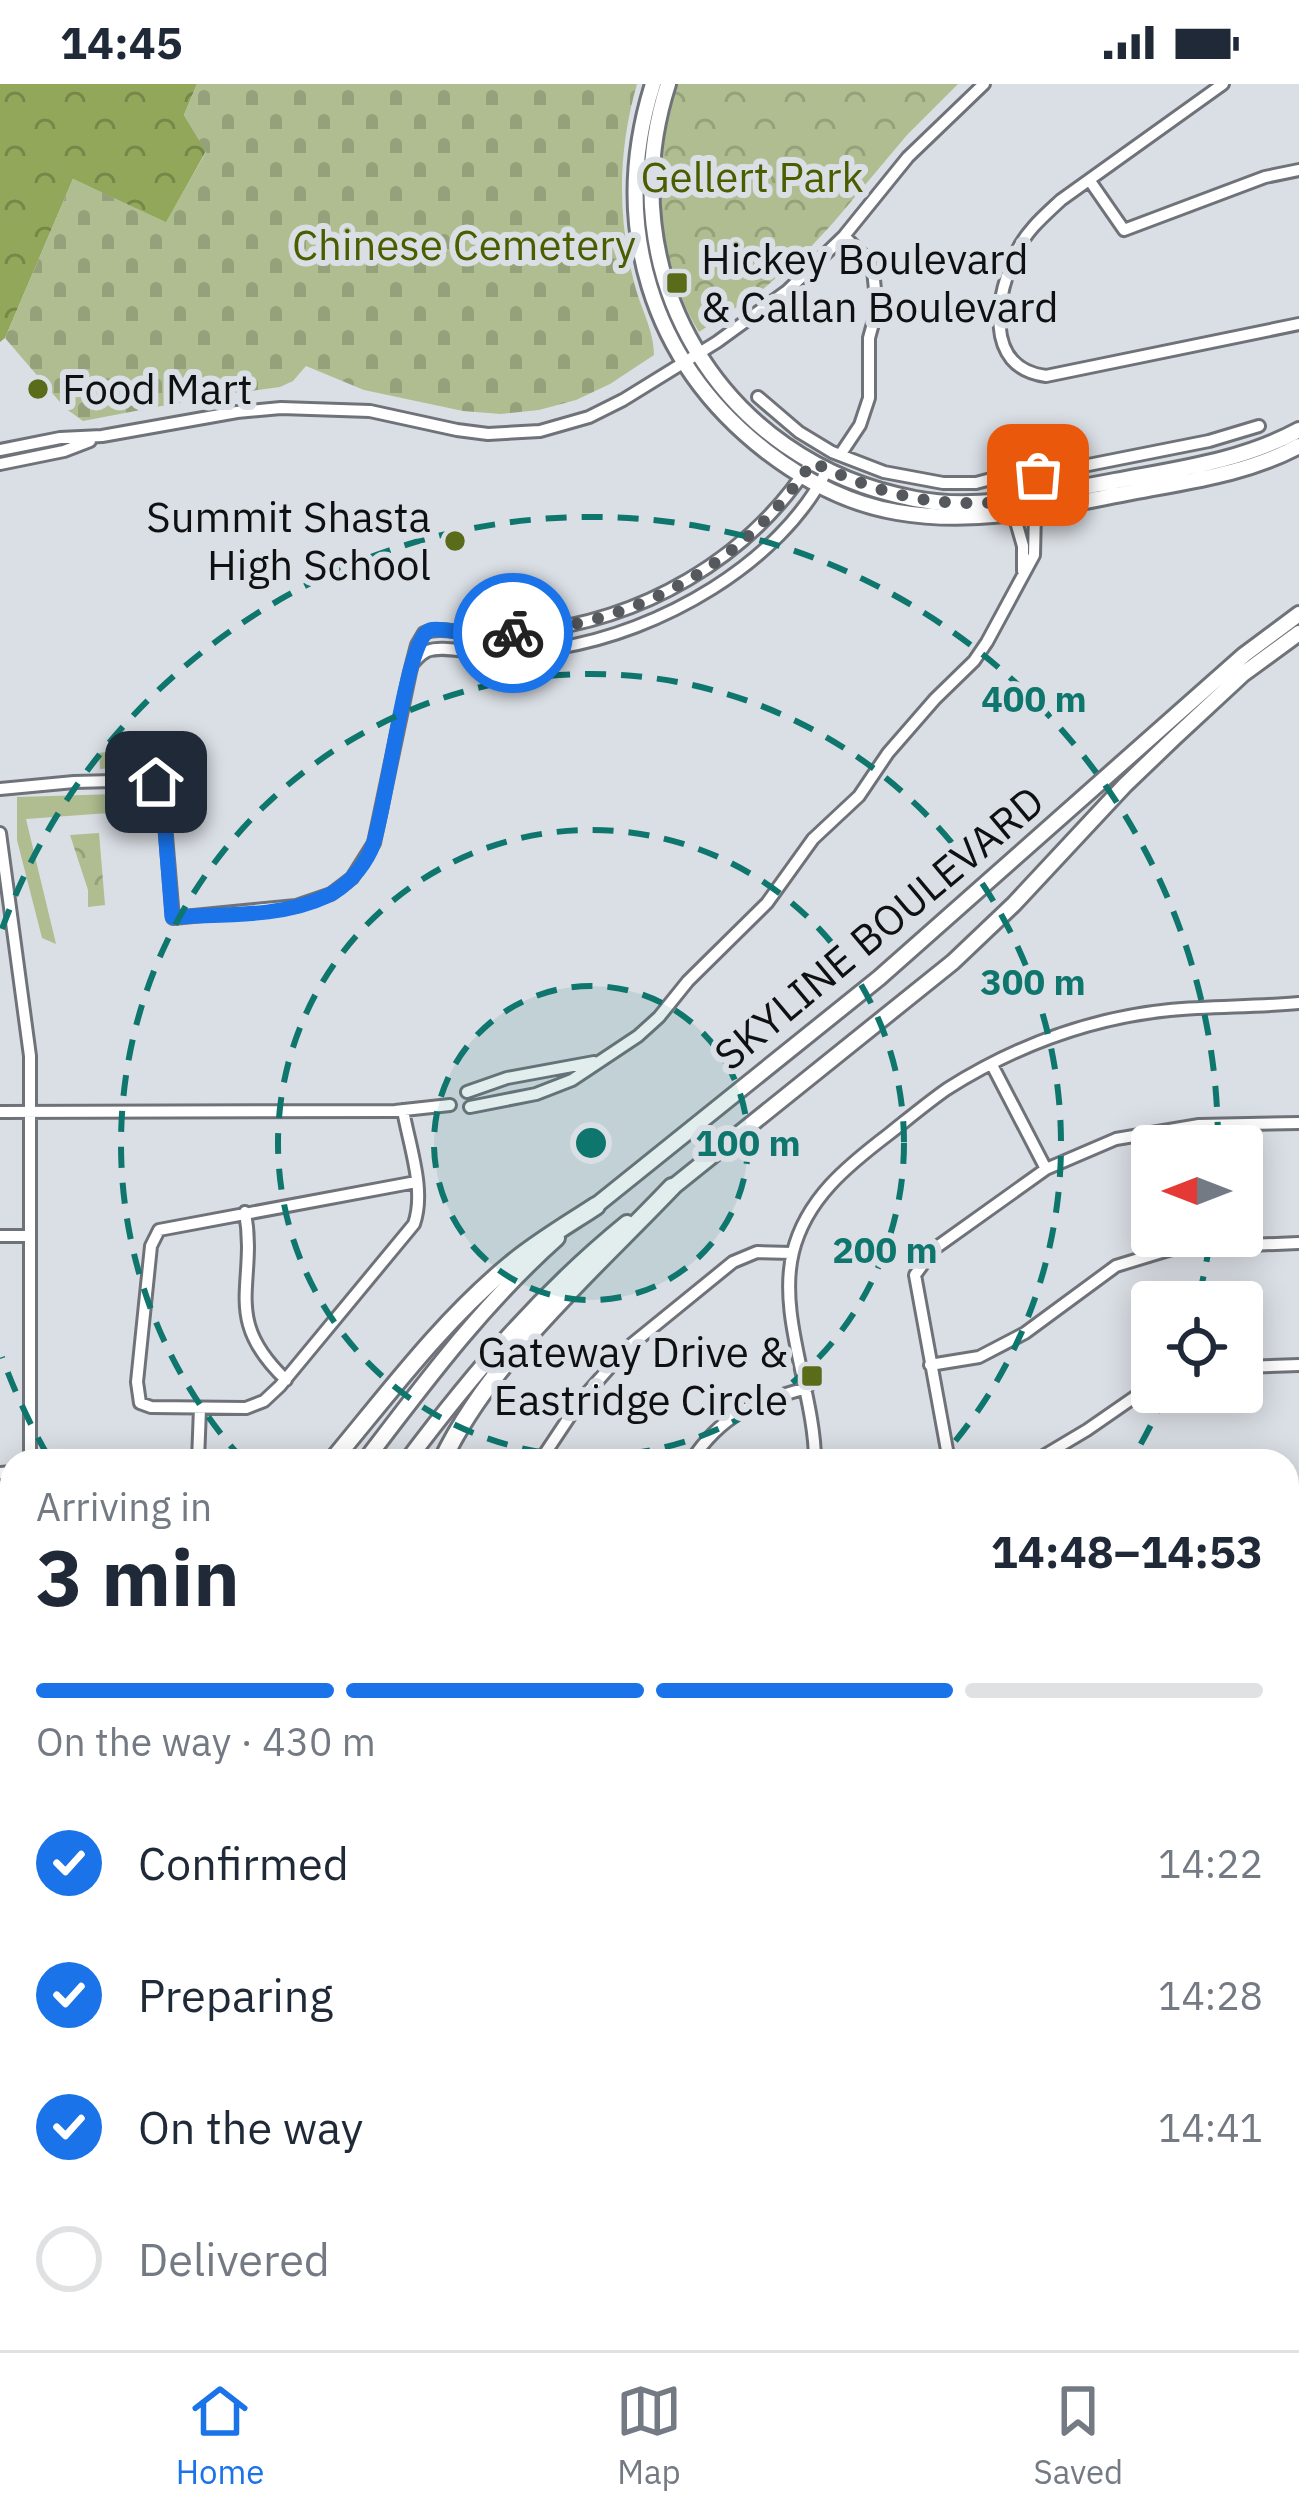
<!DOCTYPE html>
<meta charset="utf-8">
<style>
:root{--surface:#fff;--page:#f6f6f7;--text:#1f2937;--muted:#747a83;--line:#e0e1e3;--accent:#1a73e8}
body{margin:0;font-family:"IBM Plex Sans",sans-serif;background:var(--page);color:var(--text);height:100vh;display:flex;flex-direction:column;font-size:45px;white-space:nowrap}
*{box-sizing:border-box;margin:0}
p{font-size:39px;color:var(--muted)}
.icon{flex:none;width:66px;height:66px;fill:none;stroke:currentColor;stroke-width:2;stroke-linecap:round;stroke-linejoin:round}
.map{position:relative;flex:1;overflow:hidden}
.details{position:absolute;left:0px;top:1365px;width:1299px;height:903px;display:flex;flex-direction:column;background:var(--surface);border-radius:36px 36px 0 0;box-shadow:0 6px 30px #0003}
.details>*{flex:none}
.needle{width:78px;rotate:270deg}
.fabs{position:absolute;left:1131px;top:1041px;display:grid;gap:24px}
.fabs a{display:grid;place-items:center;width:132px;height:132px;border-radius:12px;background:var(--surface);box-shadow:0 6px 30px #0003;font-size:60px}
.pin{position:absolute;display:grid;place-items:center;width:102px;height:102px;color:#fff;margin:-51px;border-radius:24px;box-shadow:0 6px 18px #0006}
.courier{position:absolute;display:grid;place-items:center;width:120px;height:120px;margin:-60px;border:9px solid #1a73e8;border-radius:50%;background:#fff;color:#222;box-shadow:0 3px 15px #0007}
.headline em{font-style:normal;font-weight:700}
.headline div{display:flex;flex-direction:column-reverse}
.headline{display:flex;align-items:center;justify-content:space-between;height:204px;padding:0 36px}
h1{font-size:78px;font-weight:700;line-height:90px}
.bar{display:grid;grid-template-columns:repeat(4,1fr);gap:18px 12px;align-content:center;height:144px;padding:0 36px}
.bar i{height:15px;border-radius:9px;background:var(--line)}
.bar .current{background:var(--accent)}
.bar p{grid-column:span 4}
ol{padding:0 36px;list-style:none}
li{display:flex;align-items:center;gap:36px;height:132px}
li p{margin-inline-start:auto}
li .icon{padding:12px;border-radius:50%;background:var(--accent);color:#fff;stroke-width:4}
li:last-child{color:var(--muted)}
li i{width:66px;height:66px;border:6px solid var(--line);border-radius:50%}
.status{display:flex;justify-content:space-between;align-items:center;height:84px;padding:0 60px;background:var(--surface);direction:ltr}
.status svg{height:33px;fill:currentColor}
.dock{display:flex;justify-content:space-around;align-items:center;height:168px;border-top:3px solid var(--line);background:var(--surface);font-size:33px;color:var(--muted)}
.dock a{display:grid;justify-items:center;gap:6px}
.dock .current{color:var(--accent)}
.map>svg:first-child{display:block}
</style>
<div class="status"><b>14:45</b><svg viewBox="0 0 49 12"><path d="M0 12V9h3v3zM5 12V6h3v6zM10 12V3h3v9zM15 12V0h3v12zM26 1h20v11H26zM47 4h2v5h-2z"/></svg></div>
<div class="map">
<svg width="1299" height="2266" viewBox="0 0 1299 2266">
<defs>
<pattern id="forest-crowns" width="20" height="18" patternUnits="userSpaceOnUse" patternTransform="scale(3)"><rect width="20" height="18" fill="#92a75a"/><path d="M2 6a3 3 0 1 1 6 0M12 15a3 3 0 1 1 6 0" fill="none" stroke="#768749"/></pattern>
<pattern id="cemetery-stones" width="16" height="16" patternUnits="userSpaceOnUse" patternTransform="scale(3)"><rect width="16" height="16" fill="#afbd90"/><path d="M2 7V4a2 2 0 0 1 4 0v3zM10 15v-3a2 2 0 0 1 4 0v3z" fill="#95a17b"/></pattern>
<pattern id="park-crowns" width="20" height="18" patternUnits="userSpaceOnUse" patternTransform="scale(3)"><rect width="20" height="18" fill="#afbd90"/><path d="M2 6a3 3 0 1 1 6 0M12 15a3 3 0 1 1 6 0" fill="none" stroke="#95a17b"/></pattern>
</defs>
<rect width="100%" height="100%" fill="#dadfe5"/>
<!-- grass -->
<path fill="#afbd90" d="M155 661 172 670 170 694H161L157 680 100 685 99 669Z
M150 709 155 747H140L136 727 26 735 56 860 42 854 17 756V713Z"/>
<!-- forest -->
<path fill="url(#forest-crowns)" d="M0 0H197L184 31 206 67 166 139 73 95 5 254 0 258Z"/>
<!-- cemetery -->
<path fill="url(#cemetery-stones)" d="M197 0H637C618 66 617 132 634 198 640 223 654 246 654 271L610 300 576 316 539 326 501 330 463 327 364 306 306 282 293 297 280 303 219 311 83 337 65 324 5 254 73 95 166 138 206 68 184 31Z"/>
<!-- park -->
<path fill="url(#park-crowns)" d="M678 0H958L907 51 833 139 806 168 762 206 699 248C654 175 651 80 678 0Z
M99 749 105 821 88 823V806L70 751Z
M12 2093V2256H277L278 2261H299L300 2266H0V2096Z"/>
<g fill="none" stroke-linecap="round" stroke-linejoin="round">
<!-- minor casing -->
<g stroke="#6f7379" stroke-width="16">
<path id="minor" d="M1223 0 1061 116C1045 131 1027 146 1017 167 996 209 982 284 1046 292L1299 240
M1090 97 1124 146 1265 93 1299 86
M758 313 799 348 832 368 884 388 943 399H976L1006 391H1038L1209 357 1259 342
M0 366 60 354 102 352 237 328 281 324 370 327 457 346 488 350 540 347 589 333 623 316 717 258 787 207 844 152 908 73 984 0
M840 371 860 341 869 314V254L877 225 873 186 864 172 844 152
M0 380 64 367 90 357
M1006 391 1010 417 1023 462V487
M413 579C419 573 419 571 427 567 441 562 459 567 473 568 501 569 529 568 557 564 659 548 780 480 827 386
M0 705 74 698 153 696 162 705 173 834 296 822 331 810 352 794 374 759 410 588 417 561 424 549C438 543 454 548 470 549 488 550 507 550 525 548 641 537 748 476 811 378
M0 749 30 972V1377
M992 981 1046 1085
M467 1008 507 994 594 978
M470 1023 536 1010 572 996 638 952 659 933 688 897 767 819 813 755 859 712 888 669 935 615 974 577 987 558 1034 471 1035 427 1030 425
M403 1026C409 1061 426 1106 414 1140L280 1302 264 1317 246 1324 151 1323 140 1319 137 1298 151 1162 159 1146 416 1098
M0 1028 395 1027 450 1021
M245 1128C258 1201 220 1233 286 1296
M0 1152H29
M930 1281 979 1273 1025 1249 1116 1182 1175 1164 1299 1159
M1242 1283 1299 1281
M198 1377 200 1324
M540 1377 580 1317 626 1265 733 1178 757 1168 792 1169
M691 1377C722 1330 754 1318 807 1304
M815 1377C815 1310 777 1232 793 1168 806 1115 847 1082 889 1050 908 1035 927 1019 947 1005 1015 962 1091 934 1170 926 1213 922 1256 923 1299 919
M949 1377 915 1191 934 1165 1046 1085 1116 1055 1199 1041 1299 1039
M1035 1377 1087 1346 1152 1301
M0 1389 12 1388
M1291 1672 1299 1678
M1287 1827 1299 1821
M1287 1836 1299 1863
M0 2032 12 2029
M372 2266V2256
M845 2266V2256"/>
</g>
<!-- major casing -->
<g stroke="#6f7379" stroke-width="20">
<path id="major" d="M653 0C609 140 650 277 766 367 805 397 849 420 897 428 978 442 1054 423 1132 408 1189 397 1247 390 1299 362
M668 0C607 189 720 379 915 415 982 428 1049 409 1115 397 1178 385 1242 377 1299 346
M668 1107 953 878 1014 820 1125 701 1174 654 1243 590 1299 549
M588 1128 879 894 1244 571 1299 530
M365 1377C425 1298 483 1220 557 1154
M407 1377C474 1288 540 1210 627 1139
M0 1804 12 1795
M0 1850 12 1841"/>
</g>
<!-- highway casing -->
<g stroke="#6f7379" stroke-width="22">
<path id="highway" d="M332 1377C388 1310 442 1237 510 1181 536 1159 567 1141 596 1122
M442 1377C490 1275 595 1184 672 1103
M0 1490 12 1493
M1287 1542 1299 1539
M1287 1558 1299 1554
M0 1587 12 1597
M0 1609 12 1619
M0 1643 12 1652
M0 1677 12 1686
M0 1701 12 1709
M0 1785 12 1777
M0 1892 12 1887"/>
</g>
<!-- minor -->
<use href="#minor" stroke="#fff" stroke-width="10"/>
<!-- major -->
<use href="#major" stroke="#fff" stroke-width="14"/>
<!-- highway -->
<use href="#highway" stroke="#fff" stroke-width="16"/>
</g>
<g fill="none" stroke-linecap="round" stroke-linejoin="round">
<!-- done -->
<path stroke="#55585c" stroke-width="12" stroke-dasharray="0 21.6" d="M513 549C636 540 743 482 812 378 879 410 935 425 1010 417L1006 391H1038"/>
<!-- route -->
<path stroke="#1a73e8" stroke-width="15" d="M156 698 162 705 172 833C222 830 281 834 327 812 346 803 362 785 371 766 386 733 405 554 430 546 440 543 456 549 466 549 482 550 497 550 513 549"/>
</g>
<!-- distance rings -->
<circle cx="591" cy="1059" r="157" fill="#0f766e" fill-opacity=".12"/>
<g fill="none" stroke="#0f766e" stroke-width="6" stroke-dasharray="21 15">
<circle cx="591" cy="1059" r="157"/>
<circle cx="591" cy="1059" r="313"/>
<path d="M244 1377A470 470 0 1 1 938 1377"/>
<path d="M1210 1157A627 627 0 0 1 1198 1216M1166 1309A627 627 0 0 1 1134 1372M48 1372A627 627 0 0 1 2 1273M2 845A627 627 0 0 1 1218 1059"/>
</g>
<!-- markers -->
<g fill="#5a6c19" stroke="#dadfe5" stroke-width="4.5">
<rect x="665" y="187" width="24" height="24" rx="6"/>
<circle cx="38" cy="305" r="12"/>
<circle cx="455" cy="457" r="12"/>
<rect x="800" y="1280" width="24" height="24" rx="6"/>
</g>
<g text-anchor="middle" stroke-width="12" stroke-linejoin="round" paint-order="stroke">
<!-- park labels -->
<g font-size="42" fill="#4c5d00" stroke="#dadfe5">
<text x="752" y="108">Gellert Park</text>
<text x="464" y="176">Chinese Cemetery</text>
</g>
<!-- poi labels -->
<g font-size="42" fill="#0e1012" stroke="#dadfe5" text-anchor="start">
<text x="701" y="190">Hickey Boulevard<tspan x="701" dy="48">&amp; Callan Boulevard</tspan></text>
<text x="62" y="320">Food Mart</text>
<text x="431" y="448" text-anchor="end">Summit Shasta<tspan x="431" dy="48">High School</tspan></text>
<text x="788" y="1283" text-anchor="end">Gateway Drive &amp;<tspan x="788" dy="48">Eastridge Circle</tspan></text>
</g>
<!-- street labels -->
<g font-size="42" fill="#0e1012" stroke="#dadfe5">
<text transform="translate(879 844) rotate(-40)" y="15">SKYLINE BOULEVARD</text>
</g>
</g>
<circle cx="591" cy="1059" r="18" fill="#0f766e" stroke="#dadfe5" stroke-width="6"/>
<g font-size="36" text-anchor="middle" font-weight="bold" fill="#0f766e" stroke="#dadfe5" stroke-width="12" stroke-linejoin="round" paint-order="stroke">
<text x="1034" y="628">400 m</text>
<text x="1033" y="911">300 m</text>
<text x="748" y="1072">100 m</text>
<text x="885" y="1179">200 m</text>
</g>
</svg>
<div class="fabs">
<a><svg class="needle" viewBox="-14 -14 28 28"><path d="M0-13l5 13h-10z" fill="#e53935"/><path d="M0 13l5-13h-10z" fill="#747a83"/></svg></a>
<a><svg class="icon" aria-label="locate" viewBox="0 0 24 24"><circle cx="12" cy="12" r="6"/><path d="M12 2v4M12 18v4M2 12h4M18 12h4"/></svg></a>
</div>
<div class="pin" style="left:1038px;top:391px;background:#ea580c"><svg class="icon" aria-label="bag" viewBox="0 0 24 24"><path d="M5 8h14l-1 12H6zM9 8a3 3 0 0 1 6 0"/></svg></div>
<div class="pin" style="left:156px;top:698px;background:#1f2937"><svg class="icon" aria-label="home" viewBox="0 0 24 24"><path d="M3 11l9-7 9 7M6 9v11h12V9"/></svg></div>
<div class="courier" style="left:513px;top:549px"><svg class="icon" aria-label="bike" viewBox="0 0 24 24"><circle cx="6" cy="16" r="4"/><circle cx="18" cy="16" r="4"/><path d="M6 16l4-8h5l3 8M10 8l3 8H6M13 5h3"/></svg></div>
<section class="details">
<div class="headline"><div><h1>3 min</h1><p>Arriving in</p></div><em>14:48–14:53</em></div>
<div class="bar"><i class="current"></i><i class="current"></i><i class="current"></i><i></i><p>On the way · 430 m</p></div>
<ol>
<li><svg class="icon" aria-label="check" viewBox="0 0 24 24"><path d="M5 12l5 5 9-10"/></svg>Confirmed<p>14:22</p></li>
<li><svg class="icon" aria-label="check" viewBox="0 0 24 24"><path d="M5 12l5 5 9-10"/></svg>Preparing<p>14:28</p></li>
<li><svg class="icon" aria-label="check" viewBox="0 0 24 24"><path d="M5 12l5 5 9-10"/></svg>On the way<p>14:41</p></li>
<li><i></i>Delivered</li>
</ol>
</section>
</div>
<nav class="dock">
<a class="current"><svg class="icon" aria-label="home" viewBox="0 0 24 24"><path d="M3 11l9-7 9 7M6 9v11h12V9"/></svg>Home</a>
<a><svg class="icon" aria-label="map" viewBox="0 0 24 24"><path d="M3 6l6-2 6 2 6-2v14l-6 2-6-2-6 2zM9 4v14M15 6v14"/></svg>Map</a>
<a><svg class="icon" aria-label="saved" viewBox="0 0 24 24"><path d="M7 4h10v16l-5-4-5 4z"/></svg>Saved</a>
</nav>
